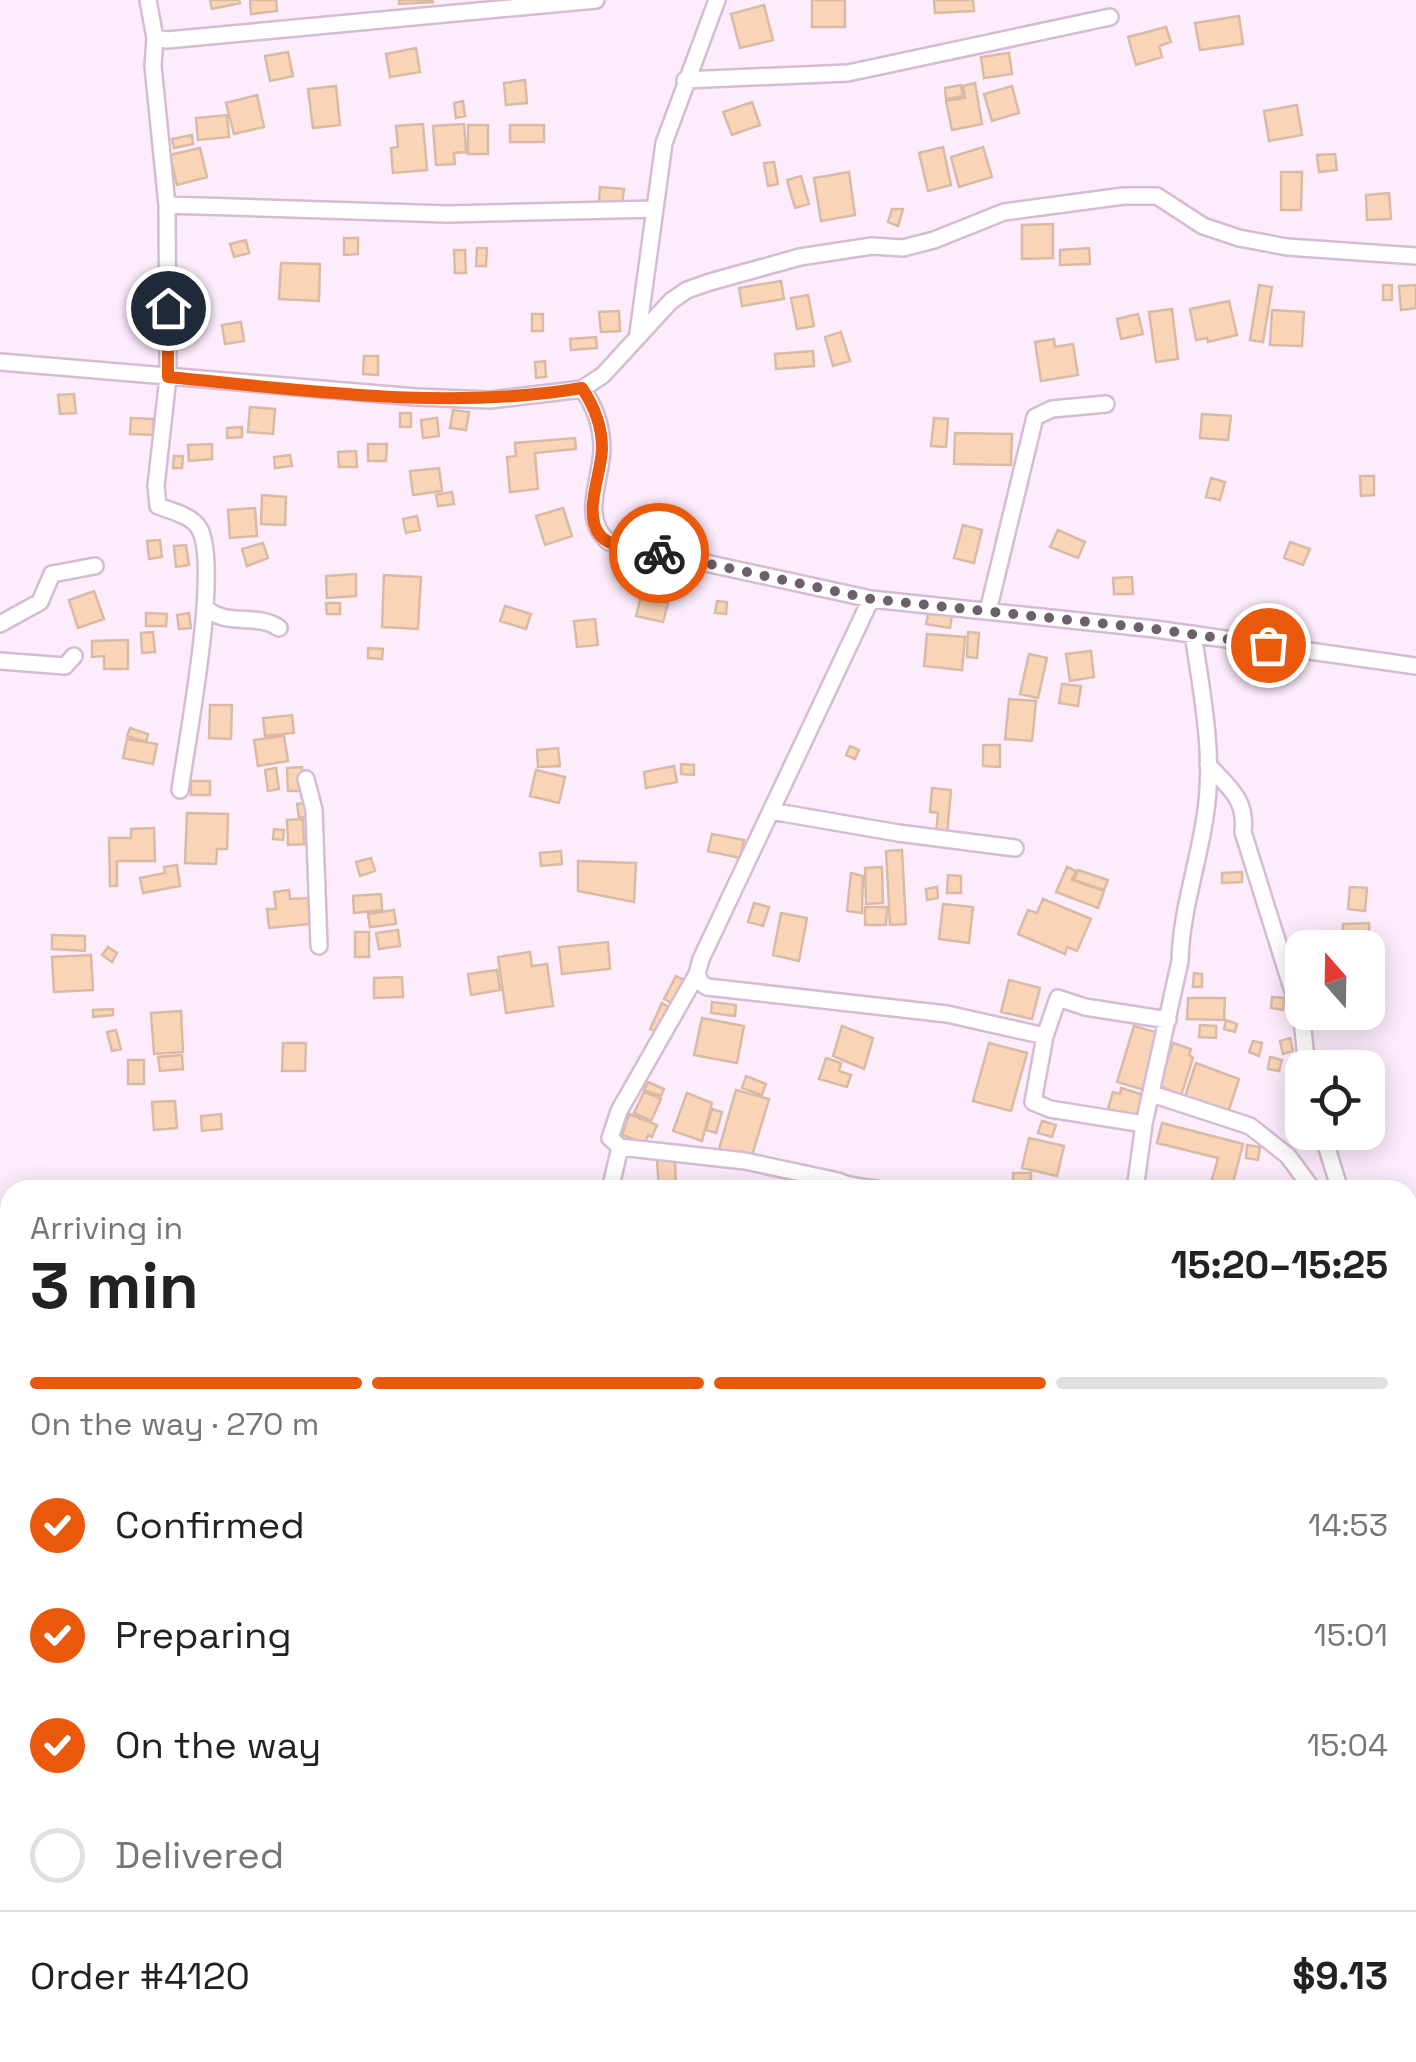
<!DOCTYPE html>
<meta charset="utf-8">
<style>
:root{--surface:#fff;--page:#f6f6f6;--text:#222;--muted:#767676;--line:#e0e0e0;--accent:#ea580c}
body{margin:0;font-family:"Space Grotesk",sans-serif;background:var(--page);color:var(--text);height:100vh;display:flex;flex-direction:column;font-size:38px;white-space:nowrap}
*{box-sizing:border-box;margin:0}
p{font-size:32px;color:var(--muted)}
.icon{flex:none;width:55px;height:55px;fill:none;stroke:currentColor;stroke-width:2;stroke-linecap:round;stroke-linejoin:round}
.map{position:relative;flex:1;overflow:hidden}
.drawer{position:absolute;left:0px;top:1180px;width:1418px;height:882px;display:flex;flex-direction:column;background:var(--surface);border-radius:30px 30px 0 0;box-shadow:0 5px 25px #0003}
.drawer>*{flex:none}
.needle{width:65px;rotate:340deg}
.buttons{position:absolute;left:1285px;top:930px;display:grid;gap:20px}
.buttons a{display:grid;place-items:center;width:100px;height:100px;border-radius:20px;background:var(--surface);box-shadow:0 5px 25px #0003;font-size:50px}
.pin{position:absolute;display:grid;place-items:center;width:85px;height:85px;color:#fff;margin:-42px;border:5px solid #fff;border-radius:50%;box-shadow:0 2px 10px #0007}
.courier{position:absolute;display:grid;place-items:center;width:100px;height:100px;margin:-50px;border:8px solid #ea580c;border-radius:50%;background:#fff;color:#222;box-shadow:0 2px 12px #0007}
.overview em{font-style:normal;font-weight:700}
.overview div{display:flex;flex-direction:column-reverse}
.overview{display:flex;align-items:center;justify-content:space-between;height:170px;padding:0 30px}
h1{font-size:65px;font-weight:700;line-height:75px}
.bar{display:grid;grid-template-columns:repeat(4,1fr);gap:15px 10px;align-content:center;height:120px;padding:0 30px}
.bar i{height:12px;border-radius:8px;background:var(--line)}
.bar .current{background:var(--accent)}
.bar p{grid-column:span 4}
.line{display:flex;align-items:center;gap:25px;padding:0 30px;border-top:2px solid var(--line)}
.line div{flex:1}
ol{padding:0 30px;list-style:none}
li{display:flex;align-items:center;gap:30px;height:110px}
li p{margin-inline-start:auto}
li .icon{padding:10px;border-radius:50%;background:var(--accent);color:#fff;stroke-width:4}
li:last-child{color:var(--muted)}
li i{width:55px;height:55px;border:5px solid var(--line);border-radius:50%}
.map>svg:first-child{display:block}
</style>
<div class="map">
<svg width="1416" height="2062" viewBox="0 0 1416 2062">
<rect width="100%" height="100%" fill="#fdecfc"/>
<!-- building -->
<path fill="#f9d4b7" stroke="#d9bba5" stroke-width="2.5" d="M210 0H239L240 3 212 9Z
M250 0H276L277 11 251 14Z
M399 0H432L433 2 399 4Z
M812 0H845V27H812Z
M934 0H973L974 11 935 13Z
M764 5 773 40 740 48 731 14Z
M1239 16 1243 44 1200 50 1195 23Z
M1166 27 1171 42 1159 46 1162 57 1136 65 1128 37Z
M416 48 420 72 390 77 386 54Z
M288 52 293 76 270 81 265 56Z
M1009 53 1012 74 984 78 981 57Z
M525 80 527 103 506 105 504 83Z
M975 83 982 124 952 130 946 101 965 98 963 86Z
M961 85 963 96 946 99 945 88Z
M336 86 340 125 313 128 308 89Z
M1012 86 1019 113 992 121 984 94Z
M257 95 264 127 234 134 226 103Z
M463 101 465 116 456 118 454 103Z
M752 102 760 125 732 135 723 112Z
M1297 105 1302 135 1269 141 1264 111Z
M227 115 229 137 198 140 196 118Z
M423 124 427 170 393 173 391 148 398 147 396 126Z
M464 124 466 152 454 153 455 164 436 165 433 126Z
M468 125H488V154H468Z
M510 125H544V142H510Z
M192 135 193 144 174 148 172 139Z
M943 147 951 185 928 191 919 153Z
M983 147 992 177 959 187 951 157Z
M200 148 207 177 177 185 170 155Z
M1335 154 1337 170 1319 172 1317 155Z
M774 162 778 184 768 186 764 163Z
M849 172 855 215 821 221 814 178Z
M1281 172H1302L1301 210H1281Z
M801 176 809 204 795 208 787 180Z
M600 187 624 189 622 206 599 204Z
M1389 193 1391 219 1367 220 1366 195Z
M892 209H903L898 226 888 222Z
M1053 224V258L1022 259V225Z
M344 238H358V254L344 255Z
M246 240 249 253 234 257 230 244Z
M477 248H487L486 266H476Z
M1089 248 1090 264 1060 265V250Z
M454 250H465L466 273H455Z
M281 263 320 264 319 301 279 299Z
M781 281 784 299 742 306 739 288Z
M1259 285 1272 287 1263 342 1250 340Z
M1383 285H1392V300H1383Z
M1416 285V308L1401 310 1399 286Z
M808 295 814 326 797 329 791 298Z
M1229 301 1237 335 1208 342 1207 338 1196 340 1190 309Z
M1172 309 1178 359 1156 362 1149 312Z
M1272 310 1304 312 1302 346 1270 345Z
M619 311 620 331 601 332 599 312Z
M532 314H543V331H532Z
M1138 314 1143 334 1121 339 1117 319Z
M241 322 244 341 225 344 222 325Z
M841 332 850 361 833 366 825 337Z
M596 337 597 348 571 350 570 339Z
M1054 339 1055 347 1073 344 1078 375 1041 381 1035 342Z
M813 351 814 366 776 369 775 354Z
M364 356H378V375L363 374Z
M545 361 546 377 536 378 535 362Z
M74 394 76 413 60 414 58 395Z
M250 407 275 409 273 434 248 432Z
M453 410 469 412 466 430 450 428Z
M400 413H411V427H400Z
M1202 414 1231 416 1228 440 1200 438Z
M131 418 153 419V435L130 434Z
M437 418 439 436 423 438 421 420Z
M934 418 948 419 946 447 931 446Z
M242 427V437L227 438V428Z
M955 433 1012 434 1011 465 954 464Z
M575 438 576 449 535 453 538 489 510 492 507 457 516 456 515 443Z
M212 444V459L189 461 188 445Z
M368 444H387L386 461H368Z
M356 451 357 467H339L338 452Z
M290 455 292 466 275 468 274 457Z
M174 456H183L182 468H173Z
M439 468 442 491 413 495 410 471Z
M1360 476H1374V495L1361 496Z
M1211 478 1225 482 1220 500 1206 497Z
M452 492 454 504 438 506 436 495Z
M262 495 286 497 285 525 261 524Z
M255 508 257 536 230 538 228 510Z
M563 508 572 536 545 545 536 516Z
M417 516 420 530 406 533 403 519Z
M963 525 982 530 974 563 954 558Z
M1058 530 1085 542 1078 558 1050 547Z
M160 540 162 557 149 559 147 541Z
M1290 542 1310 549 1303 565 1284 558Z
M263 543 268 558 247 566 242 549Z
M186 545 189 565 176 567 174 546Z
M356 574V596L327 598 326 576Z
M384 575 421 577 418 629 382 627Z
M1132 577 1133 594H1114L1113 578Z
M94 591 104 619 78 628 69 600Z
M641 597 668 603 663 622 636 616Z
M717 601 727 602 726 614 715 613Z
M326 603H340V614H327Z
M505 606 531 614 526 629 500 621Z
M929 610 952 614 950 628 926 624Z
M146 613 167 614 166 626H146Z
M189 613 191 628 179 629 177 615Z
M595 619 598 645 577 647 574 621Z
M153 632 155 652 142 653 141 633Z
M968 632 979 633 977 658 967 657Z
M927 634 965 637 962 670 924 666Z
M128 640V669H104V656L92 657V641Z
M368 648 383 649 382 659 368 658Z
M1091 651 1094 677 1070 681 1066 654Z
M1029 654 1047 658 1038 698 1020 694Z
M1062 684 1081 686 1078 706 1059 703Z
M1009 699 1036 701 1032 741 1005 739Z
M210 705H232L231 739 209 738Z
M292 715 294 733 265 736 263 718Z
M130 728 148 734 146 742 127 736Z
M284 736 288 761 258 766 254 740Z
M127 739 157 744 153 764 123 758Z
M983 745H1000V767L983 766Z
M850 746 859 750 855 759 846 755Z
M558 748 560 766 538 767 537 750Z
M681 764 694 765V775L681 774Z
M674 766 677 782 646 788 644 772Z
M302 767 303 791H288L287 768Z
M276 768 279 789 268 791 265 770Z
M536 770 565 777 559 803 530 796Z
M191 781H210V795H191Z
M932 788 951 790 947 835 936 834 938 813 930 812Z
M308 803 310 816 299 818 297 804Z
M187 813 228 814 227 849H217L216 864 185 863Z
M303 819 304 844 288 845 287 820Z
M154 828 155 861H117V886H110L109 838H131V829Z
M274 829 284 830 283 840 273 839Z
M712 834 744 840 740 858 708 851Z
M902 850 906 924 890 925 886 851Z
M561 851 562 864 541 866 540 853Z
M371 858 375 871 360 876 356 862Z
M578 861 636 863 634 902 578 891Z
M177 865 180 886 143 893 140 878 165 873 164 867Z
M882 867 883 903 866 904 865 868Z
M1067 867 1076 871 1072 880 1104 891 1098 908 1056 892Z
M1078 870 1108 880 1104 890 1074 880Z
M1242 872V882L1222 883V873Z
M851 873 863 876 862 913 847 911Z
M948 875 961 876V893H947Z
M937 887 938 898 927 900 926 889Z
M1350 887 1367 888 1365 911 1348 909Z
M289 890 290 899 308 898 311 924 269 928 267 909H276L274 892Z
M381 894 382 910 354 913 353 896Z
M1043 899 1091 919 1077 951 1067 947 1065 954 1018 934 1028 910 1037 913Z
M754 903 769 907 763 926 748 922Z
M943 904 973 907 969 943 939 939Z
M865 907H887L886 925H865Z
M394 910 396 924 370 927 368 914Z
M781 913 807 918 799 961 773 955Z
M1369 923V932H1360V939H1343V924Z
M398 930 400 946 379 949 376 933Z
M355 932H369V957H355Z
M52 935 85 936V951L52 949Z
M608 942 610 969 562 974 559 947Z
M1300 944 1310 948H1302V971L1291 968Z
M108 947 117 953 112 962 102 955Z
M530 952 532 966 547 964 553 1006 506 1013 498 957Z
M91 955 93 990 54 992 52 957Z
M497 970 500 990 471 995 468 974Z
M1194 973 1202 974V987H1193Z
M676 976 686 981 674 1004 664 999Z
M402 977 403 997 374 998V978Z
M1009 980 1040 988 1032 1019 1001 1012Z
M1272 997 1284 998 1283 1010 1271 1008Z
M1188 998H1225L1224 1020 1187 1019Z
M712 1002 736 1005 735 1016 711 1013Z
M662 1003 670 1008 660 1033 650 1029Z
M113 1009V1015L93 1017V1010Z
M181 1011 183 1052 154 1054 151 1013Z
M702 1018 744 1026 737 1063 694 1055Z
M1226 1020 1237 1024 1235 1032 1224 1029Z
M1200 1025 1216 1026V1038L1199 1037Z
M842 1026 873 1038 864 1069 833 1056Z
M1134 1026 1162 1034 1145 1090 1117 1082Z
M116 1030 121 1049 112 1051 107 1032Z
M1290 1038 1293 1051 1283 1054 1280 1041Z
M1253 1041 1262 1043 1259 1056 1249 1052Z
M283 1043H306L305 1071H282Z
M989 1043 1027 1053 1011 1111 973 1101Z
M1173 1043 1191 1049 1189 1055 1193 1058 1180 1099 1167 1095 1169 1090 1159 1086Z
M1317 1051 1329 1054 1326 1068 1313 1067Z
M182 1055 183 1069 160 1071 158 1057Z
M1270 1057 1282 1060 1279 1071 1268 1069Z
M826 1058 841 1063 839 1071 851 1075 847 1087 819 1079Z
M128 1060H144V1084H128Z
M1196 1063 1239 1079 1228 1113 1184 1100Z
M746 1076 766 1084 762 1095 742 1088Z
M648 1082 664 1089 661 1096 644 1090Z
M1121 1088 1144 1095 1137 1117 1108 1109 1113 1092 1120 1094Z
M736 1090 769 1099 751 1159 719 1149Z
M644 1092 661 1099 651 1121 634 1113Z
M687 1093 712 1103 702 1141 673 1131Z
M175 1101 177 1128 154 1130 152 1102Z
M712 1109 722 1112 716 1133 706 1130Z
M221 1114 222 1129 202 1131 201 1116Z
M629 1114 657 1125 652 1137 648 1135 645 1143 622 1135Z
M1042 1121 1056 1125 1052 1137 1038 1133Z
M1162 1123 1243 1144 1231 1190H1209L1218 1158 1157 1143Z
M1029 1138 1064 1146 1057 1176 1022 1168Z
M1247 1145 1260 1147 1258 1160 1246 1158Z
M675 1159 676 1190H659L657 1160Z
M1013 1173H1031V1190H1013Z
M10 1715V1728L0 1729V1716Z
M322 2052H355L357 2062H304L303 2055Z
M1202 2052H1216L1229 2056 1228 2062H1199Z
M1236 2052H1250L1247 2062H1233Z"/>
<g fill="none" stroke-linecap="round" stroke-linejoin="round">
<!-- street casing -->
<g stroke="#d6bbd5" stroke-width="20">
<path id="street" d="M148 0 155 38 167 40 596 0
M155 38 153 66 167 205 168 377 156 486 158 506C171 511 191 515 199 528 221 565 187 740 180 790
M685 80 848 73 1110 17
M167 205 448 214 655 209
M638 333 664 143 717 0
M0 362 416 397 490 400 558 392 582 389 603 375 671 301 687 290 710 282 800 257 872 246 903 248 934 240 1004 212 1124 196H1157L1203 226 1239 238 1287 247 1416 256
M582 389C595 406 602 428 602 450 601 481 580 519 609 542L871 599 1155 629 1416 666
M871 599 701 959 697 974 701 983 707 987 947 1014 1045 1036 1033 1102 1050 1109 1144 1124 1135 1190
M205 607C226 628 256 612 279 628
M988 611 1035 417 1052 409 1106 404
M0 624 40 602 52 574 95 566
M0 661 65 666 74 656
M1208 765C1229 787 1247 800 1243 832L1302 1020 1307 1068
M306 779 314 810 319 946
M771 811 898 833 1015 848
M697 974 619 1111 610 1138 620 1147 745 1161 838 1181C852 1188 865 1186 880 1190
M1045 1036 1058 998 1085 1007 1168 1020
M1152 1094 1250 1126 1288 1156 1313 1190
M1144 1124 1180 961C1181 912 1198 865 1205 817 1215 757 1202 694 1193 634
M1322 1132 1340 1190
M610 1190 620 1147
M1408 1249 1416 1254
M134 2052 137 2062
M297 2052 299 2062
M488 2052 489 2062"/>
</g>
<!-- street -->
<use href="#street" stroke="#fff" stroke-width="15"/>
</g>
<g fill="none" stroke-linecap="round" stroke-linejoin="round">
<!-- done -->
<path stroke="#6d606c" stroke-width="10" stroke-dasharray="0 18" d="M659 553 871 599 1155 629 1268 645"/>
<!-- route -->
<path stroke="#ea580c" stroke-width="12" d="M168 308V377C304 390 446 411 582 388 594 406 602 427 602 448 602 473 583 511 599 534 609 549 643 550 659 553"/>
</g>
</svg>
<div class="buttons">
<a><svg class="needle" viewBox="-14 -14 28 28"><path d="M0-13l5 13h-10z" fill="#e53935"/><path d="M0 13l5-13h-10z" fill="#767676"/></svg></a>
<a><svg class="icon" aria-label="locate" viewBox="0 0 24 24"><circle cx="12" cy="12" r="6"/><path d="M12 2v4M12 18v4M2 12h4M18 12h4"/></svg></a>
</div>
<div class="pin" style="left:1268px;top:645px;background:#ea580c"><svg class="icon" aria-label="bag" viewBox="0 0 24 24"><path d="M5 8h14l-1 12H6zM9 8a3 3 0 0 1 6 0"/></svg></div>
<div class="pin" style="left:168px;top:308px;background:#1f2937"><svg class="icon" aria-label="home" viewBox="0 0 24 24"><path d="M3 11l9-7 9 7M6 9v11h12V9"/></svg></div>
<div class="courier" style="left:659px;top:553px"><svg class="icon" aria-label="bike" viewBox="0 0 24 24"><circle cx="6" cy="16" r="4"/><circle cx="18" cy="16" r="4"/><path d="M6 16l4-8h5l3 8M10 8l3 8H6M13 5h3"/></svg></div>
<section class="drawer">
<div class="overview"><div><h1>3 min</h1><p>Arriving in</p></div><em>15:20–15:25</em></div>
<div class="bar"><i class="current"></i><i class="current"></i><i class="current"></i><i></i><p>On the way · 270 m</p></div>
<ol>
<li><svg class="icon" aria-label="check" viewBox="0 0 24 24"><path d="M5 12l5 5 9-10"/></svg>Confirmed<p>14:53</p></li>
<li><svg class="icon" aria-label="check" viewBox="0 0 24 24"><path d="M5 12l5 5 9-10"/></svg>Preparing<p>15:01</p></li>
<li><svg class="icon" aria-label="check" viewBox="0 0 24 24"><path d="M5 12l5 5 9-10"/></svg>On the way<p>15:04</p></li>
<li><i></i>Delivered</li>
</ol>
<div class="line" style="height:130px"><div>Order #4120</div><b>$9.13</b></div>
</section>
</div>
